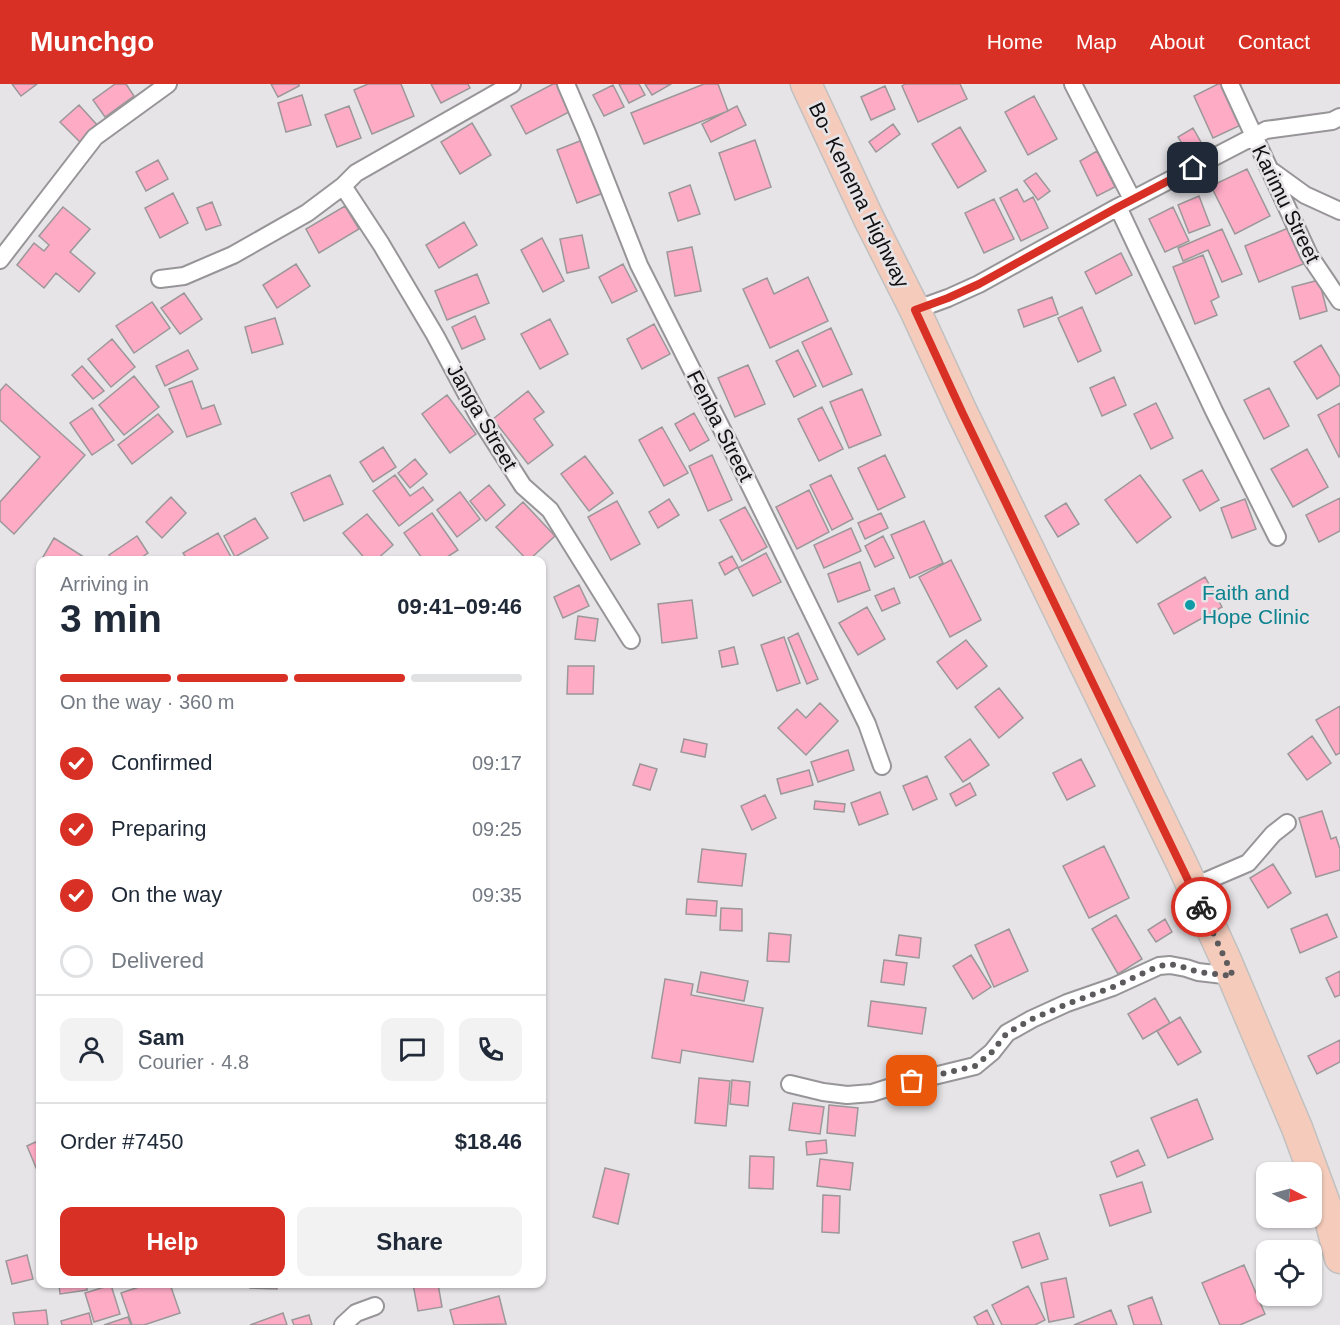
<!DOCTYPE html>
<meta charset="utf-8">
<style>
:root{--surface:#fff;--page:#f2f2f3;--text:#1f2937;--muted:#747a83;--line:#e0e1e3;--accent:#d93025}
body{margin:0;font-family:Helvetica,sans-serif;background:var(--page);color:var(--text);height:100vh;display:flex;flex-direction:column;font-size:22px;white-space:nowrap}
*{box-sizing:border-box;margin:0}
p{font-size:20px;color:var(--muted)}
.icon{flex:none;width:33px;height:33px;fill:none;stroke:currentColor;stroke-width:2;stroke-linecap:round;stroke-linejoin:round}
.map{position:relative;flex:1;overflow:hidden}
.panel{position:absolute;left:36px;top:472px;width:510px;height:732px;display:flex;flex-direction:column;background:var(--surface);border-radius:12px;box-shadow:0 2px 4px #0004}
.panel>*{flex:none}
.needle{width:39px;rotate:96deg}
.tools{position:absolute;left:1256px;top:1078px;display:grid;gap:12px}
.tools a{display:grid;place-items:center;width:66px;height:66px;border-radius:12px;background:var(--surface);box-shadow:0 2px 4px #0004;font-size:30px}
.pin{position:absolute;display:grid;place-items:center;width:51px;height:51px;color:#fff;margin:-26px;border-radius:12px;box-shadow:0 3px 9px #0006}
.courier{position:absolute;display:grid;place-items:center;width:60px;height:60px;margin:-30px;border:4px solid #d93025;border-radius:50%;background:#fff;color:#222;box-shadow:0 2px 8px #0007}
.summary em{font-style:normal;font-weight:700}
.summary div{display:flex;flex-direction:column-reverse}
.summary{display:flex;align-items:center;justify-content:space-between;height:102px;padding:0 24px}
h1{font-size:39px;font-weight:700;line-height:45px}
.bar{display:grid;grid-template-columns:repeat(4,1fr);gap:9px 6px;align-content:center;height:72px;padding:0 24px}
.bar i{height:8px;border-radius:4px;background:var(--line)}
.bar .current{background:var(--accent)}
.bar p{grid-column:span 4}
.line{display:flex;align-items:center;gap:15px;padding:0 24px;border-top:2px solid var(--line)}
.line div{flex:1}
.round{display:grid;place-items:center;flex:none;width:63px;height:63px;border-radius:12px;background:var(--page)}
ol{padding:0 24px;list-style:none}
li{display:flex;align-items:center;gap:18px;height:66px}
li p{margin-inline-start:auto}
li .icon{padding:6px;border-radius:50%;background:var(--accent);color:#fff;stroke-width:4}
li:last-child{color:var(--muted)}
li i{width:33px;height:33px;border:3px solid var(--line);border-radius:50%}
.action{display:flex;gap:12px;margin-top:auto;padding:12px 24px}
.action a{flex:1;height:69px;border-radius:12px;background:var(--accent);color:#fff;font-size:24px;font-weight:700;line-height:69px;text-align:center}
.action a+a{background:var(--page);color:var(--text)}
header{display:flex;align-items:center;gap:36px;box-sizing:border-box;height:84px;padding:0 30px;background:var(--accent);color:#fff}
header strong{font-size:28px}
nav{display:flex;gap:33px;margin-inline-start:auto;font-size:21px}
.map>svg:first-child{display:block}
</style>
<header>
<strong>Munchgo</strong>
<nav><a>Home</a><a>Map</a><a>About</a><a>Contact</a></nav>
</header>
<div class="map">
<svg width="1340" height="1241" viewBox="0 0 1340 1241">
<rect width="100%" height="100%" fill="#e6e4e7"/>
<!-- building -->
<path fill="#feabc6" stroke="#9c9799" stroke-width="1.5" d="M12 0H37L21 12Z
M115 0H126L134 12 105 33 93 16Z
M271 0H299V2L278 13Z
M368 0H401L414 32 372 50 354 6Z
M431 0H468L470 4 441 19Z
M553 0H562L575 25 526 50 511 22Z
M619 0H639L645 11 629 19Z
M645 0H671L652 11Z
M704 0H718L728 27 644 60 631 29Z
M905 0H960L967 15 918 38 902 2Z
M1218 0H1222L1241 41 1213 54 1194 12Z
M613 1 624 23 604 32 593 11Z
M885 2 895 25 871 36 861 13Z
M302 11 311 41 286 48 278 19Z
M1034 12 1057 55 1028 71 1005 28Z
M79 21 99 43 82 60 60 38Z
M349 22 361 54 337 63 325 31Z
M737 22 746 41 711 58 702 40Z
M472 39 491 71 460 90 441 58Z
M893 40 900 50 876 68 869 58Z
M960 43 986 87 958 104 932 60Z
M1193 44 1202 60 1187 68 1178 53Z
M585 55 606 108 577 119 557 66Z
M755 56 771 103 735 116 719 69Z
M1097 67 1115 103 1097 112 1080 77Z
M158 76 168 95 146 107 136 88Z
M1247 85 1270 132 1235 150 1211 102Z
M1036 89 1050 107 1038 116 1024 97Z
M690 101 700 130 678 137 669 109Z
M1017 105 1024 118 1033 113 1048 144 1021 157 1000 114Z
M173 109 188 139 160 154 145 124Z
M1199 112 1210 141 1189 149 1178 121Z
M994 115 1014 155 984 169 965 129Z
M212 118 221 141 206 146 197 124Z
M345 122 359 145 319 169 306 145Z
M63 123 90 145 70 168 95 189 79 208 56 189 44 204 17 181 34 159 44 167 49 161 39 152Z
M1173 123 1189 157 1165 168 1149 135Z
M464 138 477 161 439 184 426 161Z
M1293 142 1308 178 1259 198 1245 162Z
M1222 145 1242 190 1222 198 1208 166 1183 177 1178 164Z
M582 151 589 184 567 189 560 155Z
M542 154 564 197 543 208 521 166Z
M692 163 701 207 675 212 667 168Z
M1121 169 1132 191 1096 210 1085 188Z
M1203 171 1219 213 1211 217 1217 231 1195 240 1173 183Z
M296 180 310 202 277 224 263 201Z
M623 180 637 207 612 219 599 193Z
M477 190 489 219 447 236 435 207Z
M808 193 828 237 770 264 743 205 767 194 774 210Z
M1319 196 1327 227 1300 235 1292 203Z
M184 209 202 235 180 250 161 224Z
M1052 213 1058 230 1024 243 1018 226Z
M152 218 170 244 134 269 116 242Z
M1082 223 1101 267 1078 278 1058 234Z
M475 232 485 255 462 265 452 243Z
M275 234 283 260 252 269 245 243Z
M550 235 568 270 540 285 521 250Z
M654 240 670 270 642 285 627 255Z
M831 244 852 290 823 303 802 258Z
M112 255 135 283 111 303 88 275Z
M1321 261 1340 293V301L1317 315 1294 278Z
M188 266 198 285 165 302 156 282Z
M798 266 816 302 794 313 776 277Z
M748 281 765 320 735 333 718 294Z
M82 282 104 307 93 315 72 291Z
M134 292 159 323 124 351 99 321Z
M1114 293 1126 321 1102 332 1090 304Z
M192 297 202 325 214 321 221 340 187 353 169 305Z
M6 300 85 371 14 450 0 437V418L40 373 0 336V307Z
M1269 304 1289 342 1264 355 1244 316Z
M862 305 881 351 849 364 830 318Z
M528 307 544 328 534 335 553 361 528 380 493 335Z
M447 311 476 350 450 369 422 330Z
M1156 319 1173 354 1151 365 1134 330Z
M1340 319V372L1339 373 1318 331Z
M822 323 843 365 819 377 798 335Z
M92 324 114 356 92 371 70 339Z
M694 329 709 356 690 367 675 340Z
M158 330 173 348 132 380 118 361Z
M662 343 688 389 664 402 639 356Z
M383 363 396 383 373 398 360 378Z
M1307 365 1328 403 1293 423 1271 385Z
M712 371 732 416 708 427 689 382Z
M885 371 905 413 878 426 858 384Z
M585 372 613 409 589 427 561 390Z
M415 375 427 390 410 404 398 389Z
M1202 386 1219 416 1200 427 1183 396Z
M330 391 343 420 304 437 291 409Z
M395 391 410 412 423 403 433 416 399 442 373 407Z
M831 391 853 435 832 446 810 401Z
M1140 391 1171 433 1137 459 1105 416Z
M489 401 505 421 486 437 470 417Z
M809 406 829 448 797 465 776 423Z
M460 408 480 435 457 453 437 426Z
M171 413 186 429 162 454 146 438Z
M1340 414V447L1319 458 1306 431Z
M669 415 679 431 658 444 649 428Z
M1245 415 1256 445 1232 454 1221 424Z
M617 417 640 460 611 476 588 433Z
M523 418 555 452 528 477 496 443Z
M1066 419 1079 440 1058 453 1045 432Z
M745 423 767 463 742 477 720 436Z
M432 429 458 466 441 477H424L404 449Z
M881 429 888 444 865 455 858 439Z
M367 430 393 461 375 477H367L343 449Z
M255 434 268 454 235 473 224 452Z
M924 437 943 479 910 494 891 451Z
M851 444 861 467 824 484 814 461Z
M218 449 231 473 225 477H188L183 469Z
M137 452 148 469 136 477H113L109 471Z
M883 452 894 474 875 483 865 462Z
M54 454 87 475 86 477H50L43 473Z
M766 469 781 498 753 512 738 484Z
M732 472 738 483 725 491 719 479Z
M951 476 981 536 950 553 919 493Z
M860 478 870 506 838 518 828 490Z
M1205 493 1222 523 1174 550 1158 520Z
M579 501 589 522 563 534 554 513Z
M894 504 900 519 882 527 875 512Z
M692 516 697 554 662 559 658 520Z
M867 523 885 555 858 571 839 539Z
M578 532 598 535 595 557 575 555Z
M798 549 818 595 807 600 788 554Z
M784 553 800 599 777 607 761 561Z
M966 556 987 582 957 605 937 578Z
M734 563 738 580 722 583 719 567Z
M568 582H594L593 610H567Z
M999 604 1023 634 999 654 975 623Z
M820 619 838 637 806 671 778 644 797 625 806 634Z
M1340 622V669L1336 671 1316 636Z
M1312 652 1331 679 1307 696 1288 670Z
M684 655 707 660 705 673 681 668Z
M970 655 989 681 963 698 945 673Z
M848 666 854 686 818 698 811 678Z
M1081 675 1095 702 1067 716 1053 689Z
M640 680 657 685 650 706 633 701Z
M809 686 813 701 781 710 777 695Z
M927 692 937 715 913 726 903 702Z
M970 699 976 711 956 722 950 710Z
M880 708 888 730 859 741 851 719Z
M765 711 776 734 752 746 741 722Z
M815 717 845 720 844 728 814 725Z
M1322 727 1331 755 1336 753 1340 765V786L1316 793 1299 734Z
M1104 762 1129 814 1089 834 1063 782Z
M702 765 746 770 742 802 698 798Z
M1273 780 1291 809 1268 824 1250 794Z
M687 815 717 817 716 832 686 830Z
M721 824 742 825V847L720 846Z
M1327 830 1337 853 1300 869 1291 845Z
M1116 831 1142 875 1118 890 1092 845Z
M1165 835 1172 848 1156 858 1148 846Z
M1009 845 1028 887 994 903 975 861Z
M769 849 791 851 789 878 767 877Z
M899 851 921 854 919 874 896 871Z
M971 871 991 903 973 915 953 882Z
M884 876 907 879 904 901 881 898Z
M1340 887V911L1335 913 1326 894Z
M701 888 748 897 744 917 697 908Z
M665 895 693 900 691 911 763 924 753 978 682 966 680 979 652 974Z
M1155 914 1170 939 1143 955 1128 930Z
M871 917 926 924 922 950 868 942Z
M1180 933 1201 968 1178 981 1157 947Z
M1340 956V978L1317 990 1308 972Z
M699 994 730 997 726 1042 695 1039Z
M732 996 750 998 748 1022 730 1020Z
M1197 1015 1213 1055 1168 1074 1151 1034Z
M793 1019 824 1023 820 1050 789 1046Z
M829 1021 858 1024 855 1052 827 1049Z
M40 1056V1085L37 1086 27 1062Z
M826 1056 827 1069 807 1071 806 1058Z
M1138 1066 1145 1081 1117 1093 1111 1078Z
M750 1072 774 1073 773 1105 749 1104Z
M820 1075 853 1079 850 1106 817 1102Z
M605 1084 629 1090 618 1140 593 1133Z
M1142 1098 1151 1128 1110 1142 1100 1111Z
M823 1111 840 1112 839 1149 822 1148Z
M1039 1149 1048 1175 1022 1184 1013 1158Z
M27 1171 33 1195 12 1200 6 1177Z
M1244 1181 1265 1230 1240 1241H1220L1202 1199Z
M1066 1194 1074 1233 1049 1238 1041 1199Z
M59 1200H87V1206L60 1210Z
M148 1200H170L180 1229 144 1241H132L121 1209Z
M250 1200H277V1205L250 1204Z
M413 1200H438L442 1223 418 1227Z
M111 1201 120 1230 94 1238 85 1209Z
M1028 1202 1045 1236 1035 1241H1002L992 1221Z
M499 1212 506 1240 454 1241 450 1226Z
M1152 1213 1162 1241H1134L1128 1222Z
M46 1226 48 1241H15L13 1229Z
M987 1226 994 1241H978L974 1233Z
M1111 1226 1117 1241H1074Z
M89 1229 92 1241H62L61 1237Z
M283 1229 287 1241H250Z
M309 1231 312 1241H294L292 1236Z
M128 1233 131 1241H104Z"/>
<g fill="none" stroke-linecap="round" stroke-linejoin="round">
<!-- street casing -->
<g stroke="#979598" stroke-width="20">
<path id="street" d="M512 0 356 89 343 102 381 160 435 251 480 335 523 402 550 426 631 556
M566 0 587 49 639 181 736 373 867 640 882 682
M1073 0 1132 115
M1230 0 1309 171 1340 217
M1269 85 1305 111 1340 127
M1118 123 1214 327 1277 453
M0 176 95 53 168 0
M160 195 184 192 233 171 307 129 343 102
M915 226 948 214 979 200 1118 123 1266 46 1332 37 1340 33
M1192 803 1248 779 1273 750 1287 739
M790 1000 823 1008 847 1011 872 1009 897 1001 975 982 992 968 1007 949 1032 935 1067 919 1113 903 1159 882 1170 881 1186 884 1198 888 1233 892
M343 1241 356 1229 375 1222"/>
</g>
<!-- highway casing -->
<g stroke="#c1c1c1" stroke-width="33">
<path id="highway" d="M806 0 868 133 915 226 962 328 1182 780 1225 874 1297 1044 1328 1128 1340 1174"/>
</g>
<!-- street -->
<use href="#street" stroke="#fff" stroke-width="16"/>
<!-- highway -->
<use href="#highway" stroke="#f5ccbc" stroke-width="30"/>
</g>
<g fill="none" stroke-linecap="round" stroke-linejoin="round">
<!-- done -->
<path stroke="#5c5a5c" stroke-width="6" stroke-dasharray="0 10.8" d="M912 997 975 982 992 968 1007 949 1032 935 1067 920 1113 903 1159 882 1170 880 1186 884 1198 888 1233 892 1201 823"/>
<!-- route -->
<path stroke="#d93025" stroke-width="8" d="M1193 84 1118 123 979 200 948 214 915 226 962 328 1201 823"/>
</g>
<!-- markers -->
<circle fill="#0f9aa8" stroke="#e6e4e7" stroke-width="2" cx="1190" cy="521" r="6"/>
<g text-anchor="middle" stroke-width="5" stroke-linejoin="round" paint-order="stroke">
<!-- street labels -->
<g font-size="21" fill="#111011" stroke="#e6e4e7">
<text transform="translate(859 111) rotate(64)" y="7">Bo- Kenema Highway</text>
<text transform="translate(1286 120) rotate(64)" y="7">Karimu Street</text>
<text transform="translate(482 333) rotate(60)" y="7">Janga Street</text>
<text transform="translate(720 342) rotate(63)" y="7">Fenba Street</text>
</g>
<!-- culture labels -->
<g font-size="21" fill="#0d838f" stroke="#e6e4e7" text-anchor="start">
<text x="1202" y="516">Faith and<tspan x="1202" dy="24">Hope Clinic</tspan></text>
</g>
</g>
</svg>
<div class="tools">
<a><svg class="needle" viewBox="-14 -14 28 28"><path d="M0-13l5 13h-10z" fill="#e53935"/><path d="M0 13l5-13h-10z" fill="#747a83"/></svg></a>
<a><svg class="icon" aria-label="locate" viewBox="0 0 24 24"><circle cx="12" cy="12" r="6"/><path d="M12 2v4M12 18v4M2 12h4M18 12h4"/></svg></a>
</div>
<div class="pin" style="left:912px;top:997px;background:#ea580c"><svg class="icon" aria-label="bag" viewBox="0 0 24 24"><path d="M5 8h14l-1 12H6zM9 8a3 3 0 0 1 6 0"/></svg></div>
<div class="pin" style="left:1193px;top:84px;background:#1f2937"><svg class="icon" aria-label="home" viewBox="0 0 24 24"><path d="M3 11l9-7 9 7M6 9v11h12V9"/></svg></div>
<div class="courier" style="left:1201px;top:823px"><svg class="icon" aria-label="bike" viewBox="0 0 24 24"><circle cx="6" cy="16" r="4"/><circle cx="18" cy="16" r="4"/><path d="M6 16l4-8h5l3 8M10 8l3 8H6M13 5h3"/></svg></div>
<section class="panel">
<div class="summary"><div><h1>3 min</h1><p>Arriving in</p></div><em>09:41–09:46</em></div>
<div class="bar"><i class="current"></i><i class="current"></i><i class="current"></i><i></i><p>On the way · 360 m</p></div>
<ol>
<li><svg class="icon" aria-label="check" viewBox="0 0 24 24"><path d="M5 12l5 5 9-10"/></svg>Confirmed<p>09:17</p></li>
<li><svg class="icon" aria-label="check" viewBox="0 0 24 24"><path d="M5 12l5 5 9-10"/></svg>Preparing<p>09:25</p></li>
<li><svg class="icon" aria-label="check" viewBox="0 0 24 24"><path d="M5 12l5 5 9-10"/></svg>On the way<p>09:35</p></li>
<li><i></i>Delivered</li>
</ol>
<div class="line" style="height:108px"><a class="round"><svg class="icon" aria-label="person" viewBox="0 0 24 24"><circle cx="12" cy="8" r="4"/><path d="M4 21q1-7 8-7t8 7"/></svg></a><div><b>Sam</b><p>Courier · 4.8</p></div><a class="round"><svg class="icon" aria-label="chat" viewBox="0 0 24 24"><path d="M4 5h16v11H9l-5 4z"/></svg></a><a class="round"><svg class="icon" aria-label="phone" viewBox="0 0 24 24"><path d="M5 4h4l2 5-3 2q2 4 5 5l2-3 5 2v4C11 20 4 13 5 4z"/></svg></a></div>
<div class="line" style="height:78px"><div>Order #7450</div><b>$18.46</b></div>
<div class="action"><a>Help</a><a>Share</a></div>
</section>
</div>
